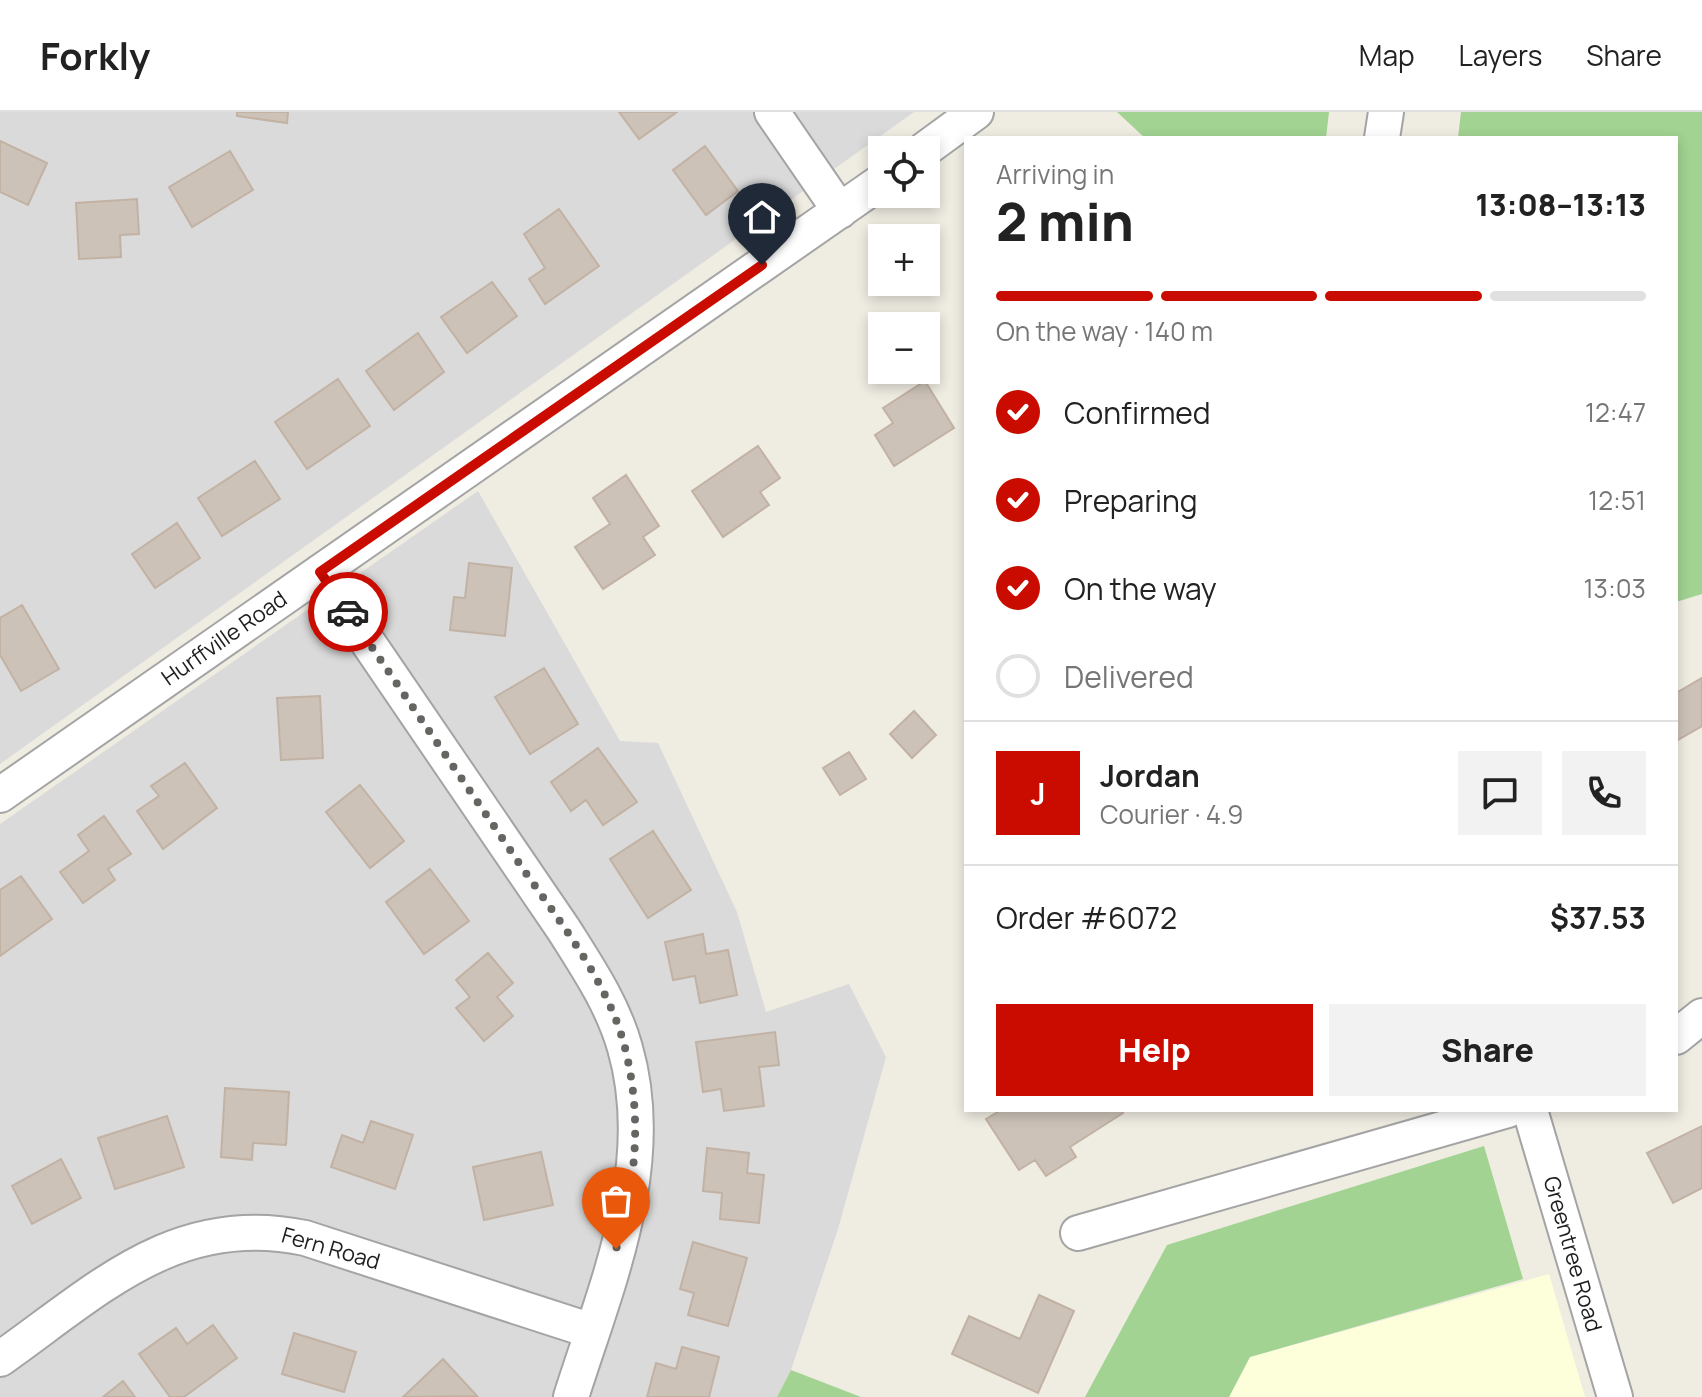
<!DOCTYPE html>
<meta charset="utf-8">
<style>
:root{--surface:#fff;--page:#f2f2f2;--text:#222;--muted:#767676;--line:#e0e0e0;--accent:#ca0b00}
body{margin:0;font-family:Manrope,sans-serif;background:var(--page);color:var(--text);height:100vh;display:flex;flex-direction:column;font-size:30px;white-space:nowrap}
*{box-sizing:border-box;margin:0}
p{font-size:26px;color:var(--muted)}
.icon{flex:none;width:44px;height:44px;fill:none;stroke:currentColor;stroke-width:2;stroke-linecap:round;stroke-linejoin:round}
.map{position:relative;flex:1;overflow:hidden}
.panel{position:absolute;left:964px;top:24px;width:714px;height:976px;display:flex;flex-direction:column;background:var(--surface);border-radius:0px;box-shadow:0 4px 12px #0003}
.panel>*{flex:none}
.tools{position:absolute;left:868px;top:24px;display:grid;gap:16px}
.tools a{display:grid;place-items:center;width:72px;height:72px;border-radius:0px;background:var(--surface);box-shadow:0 4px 12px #0003;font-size:40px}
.pin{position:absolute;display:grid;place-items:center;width:68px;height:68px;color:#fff;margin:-82px -34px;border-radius:50% 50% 50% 0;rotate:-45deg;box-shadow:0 0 8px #0007}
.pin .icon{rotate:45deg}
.courier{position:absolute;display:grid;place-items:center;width:80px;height:80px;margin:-40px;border:6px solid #ca0b00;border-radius:50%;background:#fff;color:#222;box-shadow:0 2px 10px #0007}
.overview em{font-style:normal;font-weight:800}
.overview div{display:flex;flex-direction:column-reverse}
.overview{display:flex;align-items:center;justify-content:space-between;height:136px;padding:0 32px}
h1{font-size:52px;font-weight:800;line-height:60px}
.bar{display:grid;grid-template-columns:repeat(4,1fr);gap:12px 8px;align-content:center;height:96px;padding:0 32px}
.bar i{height:10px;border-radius:6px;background:var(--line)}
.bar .current{background:var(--accent)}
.bar p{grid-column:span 4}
.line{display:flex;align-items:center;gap:20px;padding:0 32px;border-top:2px solid var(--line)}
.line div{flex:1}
.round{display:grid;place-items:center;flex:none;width:84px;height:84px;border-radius:0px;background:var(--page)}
ol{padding:0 32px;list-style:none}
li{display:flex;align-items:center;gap:24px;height:88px}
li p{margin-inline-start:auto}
li .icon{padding:8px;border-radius:50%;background:var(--accent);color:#fff;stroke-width:4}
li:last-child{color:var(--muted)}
li i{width:44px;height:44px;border:4px solid var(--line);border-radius:50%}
.action{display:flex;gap:16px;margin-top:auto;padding:16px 32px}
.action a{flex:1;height:92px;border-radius:0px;background:var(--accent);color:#fff;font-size:32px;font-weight:800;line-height:92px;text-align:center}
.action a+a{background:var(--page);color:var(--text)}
header{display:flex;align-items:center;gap:48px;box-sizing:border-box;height:112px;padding:0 40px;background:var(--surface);border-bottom:2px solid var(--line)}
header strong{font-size:38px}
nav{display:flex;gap:44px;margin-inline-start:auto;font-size:28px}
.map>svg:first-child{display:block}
</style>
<header>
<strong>Forkly</strong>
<nav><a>Map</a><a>Layers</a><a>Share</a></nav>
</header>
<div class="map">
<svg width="1702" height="1285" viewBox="0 0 1702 1285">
<rect width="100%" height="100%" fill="#efece2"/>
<!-- residential -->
<path fill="#dbdada" d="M0 0H914L0 652Z
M478 379 620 629 658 631 737 800 766 900 849 872 886 945 838 1117 791 1258 777 1285H0V712Z"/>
<!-- education -->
<path fill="#fdffdb" d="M1549 1162 1585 1285H1229L1250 1245Z"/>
<!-- forest -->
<path fill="#a2d392" d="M1117 0H1329L1326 26H1145Z
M1461 0H1702V482L1676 490V26H1458Z
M1484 1034 1523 1167 1250 1245 1229 1285H1085L1167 1133Z
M791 1258 861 1285H777Z"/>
<!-- building -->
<path fill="#ccc2b8" stroke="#c2b2a3" stroke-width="2" d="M237 0H288L287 11 237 4Z
M619 0H677L639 27Z
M0 29 47 51 28 93 0 80Z
M705 34 738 79 706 103 673 58Z
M230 39 253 78 192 115 169 75Z
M137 87 139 122 120 123 121 145 79 147 76 91Z
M559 97 599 154 545 192 529 167 545 156 524 122Z
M492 170 517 204 467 241 441 205Z
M418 221 444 260 394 298 366 259Z
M338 267 370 314 307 357 275 310Z
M925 269 954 316 894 354 875 323 893 311 883 296Z
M758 334 780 366 760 380 769 393 723 425 692 379Z
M255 349 280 387 222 424 198 386Z
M626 363 659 414 643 425 655 443 603 477 575 435 610 412 593 386Z
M177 411 200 446 155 476 132 442Z
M469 451 512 456 505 524 450 518 454 485 465 486Z
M22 493 59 557 21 579 0 543V506Z
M544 556 578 612 530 642 495 585Z
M1702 566V614L1676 629V581Z
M320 584 323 646 281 648 277 586Z
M914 599 936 623 912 646 890 622Z
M598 636 637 690 603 713 586 688 571 699 551 670Z
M849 640 866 667 840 683 823 656Z
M185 651 217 696 163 737 137 699 159 684 151 674Z
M360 673 404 729 370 756 326 700Z
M104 704 131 742 108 757 115 768 83 791 60 760 89 739 78 723Z
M653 719 691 778 648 806 610 747Z
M430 757 469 809 424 842 386 790Z
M21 764 52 807 0 844V778Z
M703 822 706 842 728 838 737 883 700 891 695 864 673 868 665 830Z
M488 841 513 871 497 885 513 904 484 929 456 896 470 885 456 868Z
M775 920 779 953 759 955 764 994 724 999 721 977 703 980 696 930Z
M225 976 289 980 286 1033 253 1031 252 1048 221 1045Z
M1001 998H1121L1123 1001 1070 1035 1076 1045 1046 1064 1035 1048 1019 1058 986 1007Z
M167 1004 184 1055 115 1077 98 1026Z
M371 1009 413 1023 395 1077 331 1055 342 1023 363 1031Z
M1702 1014V1076L1673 1091 1647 1041Z
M707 1036 749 1041 747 1061 764 1063 759 1111 720 1107 722 1081 703 1079Z
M541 1040 553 1093 484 1108 473 1055Z
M61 1047 81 1086 32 1112 12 1074Z
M693 1130 747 1146 728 1214 688 1203 694 1181 680 1177Z
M1039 1183 1074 1199 1038 1281 952 1242 969 1204 1020 1227Z
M213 1213 237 1246 184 1285H170L139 1242 176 1216 187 1232Z
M294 1221 356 1240 344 1280 282 1262Z
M682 1235 719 1245 709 1285H647L656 1251 676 1257Z
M443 1247 477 1284 403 1285Z
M123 1269 135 1285H103Z"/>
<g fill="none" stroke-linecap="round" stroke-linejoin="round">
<!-- minor casing -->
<g stroke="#a4a4a4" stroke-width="38">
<path id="minor" d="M772 0 840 99
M1382 26 1386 0
M924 38 976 0
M320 460 564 818C588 856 613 893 625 936 659 1054 606 1174 571 1285
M0 683 882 69
M1676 925 1702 904
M1530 998 1615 1285
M1078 1121 1508 998
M0 1247C98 1178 176 1099 305 1126L592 1219"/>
</g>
<!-- minor -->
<use href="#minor" stroke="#fff" stroke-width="34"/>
</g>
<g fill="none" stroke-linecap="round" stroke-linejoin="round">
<!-- done -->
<path stroke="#666562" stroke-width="8" stroke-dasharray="0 14.4" d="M348 500C405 584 462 667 519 751 558 808 610 871 626 940 642 1008 636 1070 616 1137"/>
<!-- route -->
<path stroke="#ca0b00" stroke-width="10" d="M348 500 320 460 762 153"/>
</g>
<g text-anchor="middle" stroke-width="8" stroke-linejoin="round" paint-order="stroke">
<!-- street labels -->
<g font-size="22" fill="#1d1d1d" stroke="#fff">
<text transform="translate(224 526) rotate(-35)" y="8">Hurffville Road</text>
<text transform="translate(331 1136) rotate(16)" y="8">Fern Road</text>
<text transform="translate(1573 1142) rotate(74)" y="8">Greentree Road</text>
</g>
</g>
</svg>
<div class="tools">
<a><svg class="icon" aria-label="locate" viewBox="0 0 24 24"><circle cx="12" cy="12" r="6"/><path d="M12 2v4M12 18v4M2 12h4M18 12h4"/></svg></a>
<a>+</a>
<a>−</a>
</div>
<div class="pin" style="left:616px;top:1137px;background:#ea580c"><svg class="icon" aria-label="bag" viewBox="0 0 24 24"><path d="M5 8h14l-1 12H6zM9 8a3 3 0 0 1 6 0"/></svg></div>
<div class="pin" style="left:762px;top:153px;background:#1f2937"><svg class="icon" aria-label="home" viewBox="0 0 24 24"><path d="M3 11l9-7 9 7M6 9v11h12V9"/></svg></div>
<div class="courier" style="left:348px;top:500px"><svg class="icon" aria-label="car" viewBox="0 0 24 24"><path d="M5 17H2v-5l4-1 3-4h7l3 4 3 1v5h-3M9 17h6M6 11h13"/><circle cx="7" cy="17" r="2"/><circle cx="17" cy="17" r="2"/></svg></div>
<section class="panel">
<div class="overview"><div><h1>2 min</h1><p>Arriving in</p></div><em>13:08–13:13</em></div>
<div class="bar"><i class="current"></i><i class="current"></i><i class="current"></i><i></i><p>On the way · 140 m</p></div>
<ol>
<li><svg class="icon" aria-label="check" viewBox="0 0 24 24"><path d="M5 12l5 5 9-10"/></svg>Confirmed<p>12:47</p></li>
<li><svg class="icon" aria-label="check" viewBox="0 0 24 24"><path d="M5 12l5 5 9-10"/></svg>Preparing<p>12:51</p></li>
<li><svg class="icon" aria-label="check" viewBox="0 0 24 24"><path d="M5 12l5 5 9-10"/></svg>On the way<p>13:03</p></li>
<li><i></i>Delivered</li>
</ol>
<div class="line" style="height:144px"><b class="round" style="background:var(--accent);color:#fff">J</b><div><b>Jordan</b><p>Courier · 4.9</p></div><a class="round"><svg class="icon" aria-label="chat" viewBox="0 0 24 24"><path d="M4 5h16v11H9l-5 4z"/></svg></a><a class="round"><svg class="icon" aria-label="phone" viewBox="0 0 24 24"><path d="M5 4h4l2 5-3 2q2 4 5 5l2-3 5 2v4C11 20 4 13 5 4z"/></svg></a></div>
<div class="line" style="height:104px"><div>Order #6072</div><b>$37.53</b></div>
<div class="action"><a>Help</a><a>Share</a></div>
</section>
</div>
